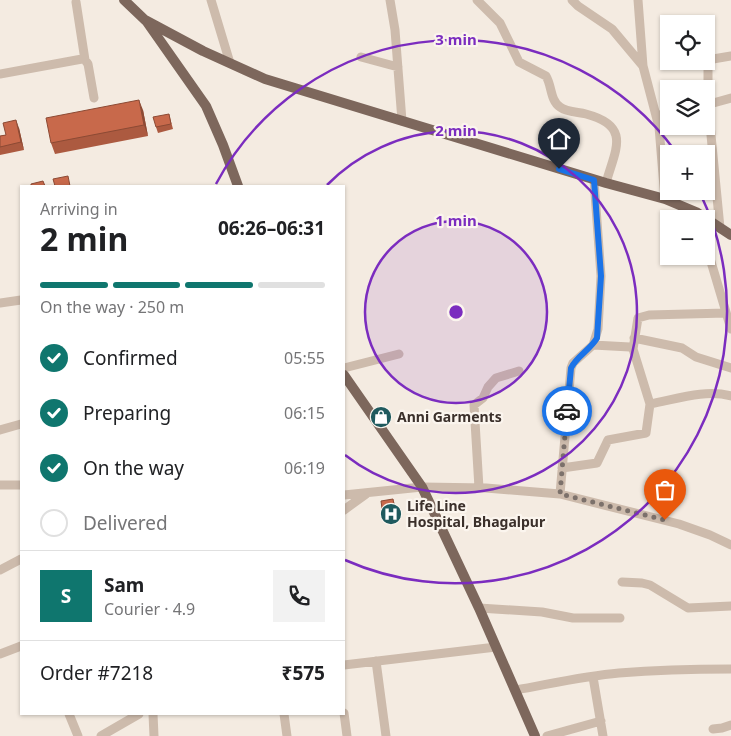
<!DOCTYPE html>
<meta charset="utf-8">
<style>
:root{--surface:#fff;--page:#f2f2f2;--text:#202124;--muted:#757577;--line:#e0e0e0;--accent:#0f766e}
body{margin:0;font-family:"Noto Sans",sans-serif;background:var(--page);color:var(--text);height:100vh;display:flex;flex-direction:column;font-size:19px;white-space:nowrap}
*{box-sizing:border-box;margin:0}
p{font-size:16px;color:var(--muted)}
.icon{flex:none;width:28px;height:28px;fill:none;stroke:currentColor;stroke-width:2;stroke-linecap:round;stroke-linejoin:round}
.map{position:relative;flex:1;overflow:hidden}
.drawer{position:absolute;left:20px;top:185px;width:325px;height:530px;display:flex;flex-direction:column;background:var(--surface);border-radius:0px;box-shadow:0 1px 4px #0004}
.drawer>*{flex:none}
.fabs{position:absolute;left:660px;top:15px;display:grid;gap:10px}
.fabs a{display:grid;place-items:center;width:55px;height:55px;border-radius:0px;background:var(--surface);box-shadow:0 1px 4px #0004;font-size:25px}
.pin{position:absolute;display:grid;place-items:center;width:42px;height:42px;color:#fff;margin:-51px -21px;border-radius:50% 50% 50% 0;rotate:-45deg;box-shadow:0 0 5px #0007}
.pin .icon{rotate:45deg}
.courier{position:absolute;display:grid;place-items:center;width:50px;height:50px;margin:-25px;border:4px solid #1a73e8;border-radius:50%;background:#fff;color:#222;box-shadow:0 1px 6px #0007}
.summary em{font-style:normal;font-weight:700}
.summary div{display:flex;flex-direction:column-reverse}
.summary{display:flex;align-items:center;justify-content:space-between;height:85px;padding:0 20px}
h1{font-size:32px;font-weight:700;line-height:38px}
.bar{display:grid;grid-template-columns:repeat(4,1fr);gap:8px 5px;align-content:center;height:60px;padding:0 20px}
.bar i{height:6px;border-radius:4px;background:var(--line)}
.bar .on{background:var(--accent)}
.bar p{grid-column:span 4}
.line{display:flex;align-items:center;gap:12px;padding:0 20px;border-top:1px solid var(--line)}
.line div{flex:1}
.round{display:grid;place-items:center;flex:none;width:52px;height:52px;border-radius:0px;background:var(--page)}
ol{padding:0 20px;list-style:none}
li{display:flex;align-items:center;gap:15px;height:55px}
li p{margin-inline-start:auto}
li .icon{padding:5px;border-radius:50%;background:var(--accent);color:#fff;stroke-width:4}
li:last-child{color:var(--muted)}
li i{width:28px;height:28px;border:2px solid var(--line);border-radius:50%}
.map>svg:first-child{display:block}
</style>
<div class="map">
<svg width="731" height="736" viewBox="0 0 731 736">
<rect width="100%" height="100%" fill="#f4ebe1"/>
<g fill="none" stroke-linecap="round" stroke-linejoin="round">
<!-- minor -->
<path stroke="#cdbbac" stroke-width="9" d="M211 0 230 63
M390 0 395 30 402 121
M477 0 500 23 519 62 546 76C552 86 550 100 560 107 566 112 578 112 586 114 632 126 615 150 606 183
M572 0 578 6 612 29 643 66 659 127 665 199
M638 0 643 66
M76 2 85 60
M361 57 398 67
M0 74 82 59 85 60 88 64 94 98
M706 105 731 98
M656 116 669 113
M720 228 708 104V66L713 59 731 56
M706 245 731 329
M0 303 21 300
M634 338 682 348 696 357 731 368
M633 349 638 318 649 315 726 313
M344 368 399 354
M650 404C677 399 705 389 731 396
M0 430 21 424
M562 468 597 463 608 440 646 433 650 404 633 349 630 347 593 345
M0 485H21
M479 488 474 405 483 398 488 387 496 378 519 371
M560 494 571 368 573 363 593 345 598 329 601 276 594 180
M344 495 422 487 486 488 560 494 679 524 710 535 731 545
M344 510 366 494
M0 570 21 559
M622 582 642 583 650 585 688 608 731 606
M479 608 542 612 573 618H620
M0 654 21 646
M376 661 386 736
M344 665 496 647
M593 677 603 736
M516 690C550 684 584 676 619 673 656 670 694 669 731 669
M344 713 347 736
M69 714 78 736
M153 714 154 736
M284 714 287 736
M713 729 722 728 731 725
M101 736 139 714
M547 736 601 721"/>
<!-- major -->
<path stroke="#7d675c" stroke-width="10" d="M124 0 145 20 203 51 265 79 606 183 665 199 696 212 731 235
M147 22 206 106 223 145 238 186
M344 375 422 487 479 608 535 736"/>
</g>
<!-- wall -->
<path fill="#ac5a40" d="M143 110 148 136 55 154 51 143Z
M169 114 173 129 158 133 156 127Z
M19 128 24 150 0 155V136L6 135Z
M395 505 397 520 385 522 383 516Z"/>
<!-- shaded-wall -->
<path fill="#8c4a34" d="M139 100 143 110 148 136 144 125Z
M16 120 19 128 24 150 21 142Z
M393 499 395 505 397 520 396 515Z"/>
<!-- building -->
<path fill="#c8694b" stroke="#8c4a34" d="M139 100 144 125 51 143 46 118Z
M169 114 171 124 156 127 153 117Z
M16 120 21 142 0 147V136L6 135 3 123Z
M68 176 70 186H55L53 179Z
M43 181 45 186H31V184Z
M393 499 396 515 383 516 381 501Z"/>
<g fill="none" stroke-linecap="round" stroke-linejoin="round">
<!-- done -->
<path stroke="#7c716b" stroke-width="5" stroke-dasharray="0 9" d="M567 411 560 494 665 520"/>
<!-- route -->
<path stroke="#1a73e8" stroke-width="6" d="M559 169 594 180 601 276 597 338C590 350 577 356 571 368L567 411"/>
</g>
<!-- distance rings -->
<circle cx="456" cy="312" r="91" fill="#7b2cbf" fill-opacity=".12"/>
<g fill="none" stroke="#7b2cbf" stroke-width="2.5">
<circle cx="456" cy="312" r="91"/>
<path d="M327 185A181 181 0 1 1 345 455"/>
<path d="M216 184A272 272 0 0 1 676 152M700 193A272 272 0 0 1 345 560"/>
</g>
<!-- icons -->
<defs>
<g id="shop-disc" transform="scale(1.125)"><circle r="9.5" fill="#1f5a5e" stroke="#fbf5ee"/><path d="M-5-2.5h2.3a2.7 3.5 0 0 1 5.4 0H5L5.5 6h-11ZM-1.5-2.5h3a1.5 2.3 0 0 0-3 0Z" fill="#fff"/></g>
<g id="hospital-disc" transform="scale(1.125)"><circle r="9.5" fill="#1f5a5e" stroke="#fbf5ee"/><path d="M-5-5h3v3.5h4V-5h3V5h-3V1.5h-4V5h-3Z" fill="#fff"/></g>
</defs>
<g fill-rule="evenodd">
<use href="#shop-disc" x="381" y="417"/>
<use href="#hospital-disc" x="391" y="514"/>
</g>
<g text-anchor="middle" stroke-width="4.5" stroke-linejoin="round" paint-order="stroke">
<!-- poi labels -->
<g font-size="14" font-weight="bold" fill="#3b302b" stroke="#fbf5ee" text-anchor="start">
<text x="397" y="422">Anni Garments</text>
<text x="407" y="511">Life Line<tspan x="407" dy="16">Hospital, Bhagalpur</tspan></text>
</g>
</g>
<circle cx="456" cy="312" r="8" fill="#7b2cbf" stroke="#fbf5ee" stroke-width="2.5"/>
<g font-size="15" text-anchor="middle" font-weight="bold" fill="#7b2cbf" stroke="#fbf5ee" stroke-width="4.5" stroke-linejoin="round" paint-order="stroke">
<text x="456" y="45">3 min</text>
<text x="456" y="136">2 min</text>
<text x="456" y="226">1 min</text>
</g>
</svg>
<div class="fabs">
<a><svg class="icon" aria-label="locate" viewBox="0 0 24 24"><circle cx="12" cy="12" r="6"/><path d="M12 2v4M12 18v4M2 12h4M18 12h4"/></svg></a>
<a><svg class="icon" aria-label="layers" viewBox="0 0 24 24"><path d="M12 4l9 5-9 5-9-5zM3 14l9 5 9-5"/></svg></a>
<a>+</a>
<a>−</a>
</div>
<div class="pin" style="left:665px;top:520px;background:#ea580c"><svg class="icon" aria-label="bag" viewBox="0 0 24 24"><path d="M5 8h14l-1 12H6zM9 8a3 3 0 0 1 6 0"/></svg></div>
<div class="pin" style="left:559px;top:169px;background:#1f2937"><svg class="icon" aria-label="home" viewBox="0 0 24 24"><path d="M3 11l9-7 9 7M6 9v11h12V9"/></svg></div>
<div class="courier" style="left:567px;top:411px"><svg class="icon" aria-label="car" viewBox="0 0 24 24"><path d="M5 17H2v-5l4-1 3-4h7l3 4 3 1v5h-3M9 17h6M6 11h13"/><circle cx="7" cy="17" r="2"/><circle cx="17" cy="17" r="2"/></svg></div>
<section class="drawer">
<div class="summary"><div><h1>2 min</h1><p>Arriving in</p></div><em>06:26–06:31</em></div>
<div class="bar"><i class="on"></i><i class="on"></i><i class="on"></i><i></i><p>On the way · 250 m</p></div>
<ol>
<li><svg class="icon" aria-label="check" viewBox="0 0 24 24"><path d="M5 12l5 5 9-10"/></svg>Confirmed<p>05:55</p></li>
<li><svg class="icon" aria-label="check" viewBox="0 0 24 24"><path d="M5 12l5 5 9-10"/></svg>Preparing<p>06:15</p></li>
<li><svg class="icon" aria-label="check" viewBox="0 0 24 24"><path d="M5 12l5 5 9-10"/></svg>On the way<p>06:19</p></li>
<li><i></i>Delivered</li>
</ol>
<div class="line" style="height:90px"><b class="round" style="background:var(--accent);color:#fff">S</b><div><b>Sam</b><p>Courier · 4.9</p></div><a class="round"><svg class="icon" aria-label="phone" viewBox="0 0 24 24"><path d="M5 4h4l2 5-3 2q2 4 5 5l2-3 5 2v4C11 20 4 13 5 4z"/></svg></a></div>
<div class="line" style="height:65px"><div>Order #7218</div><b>₹575</b></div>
</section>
</div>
